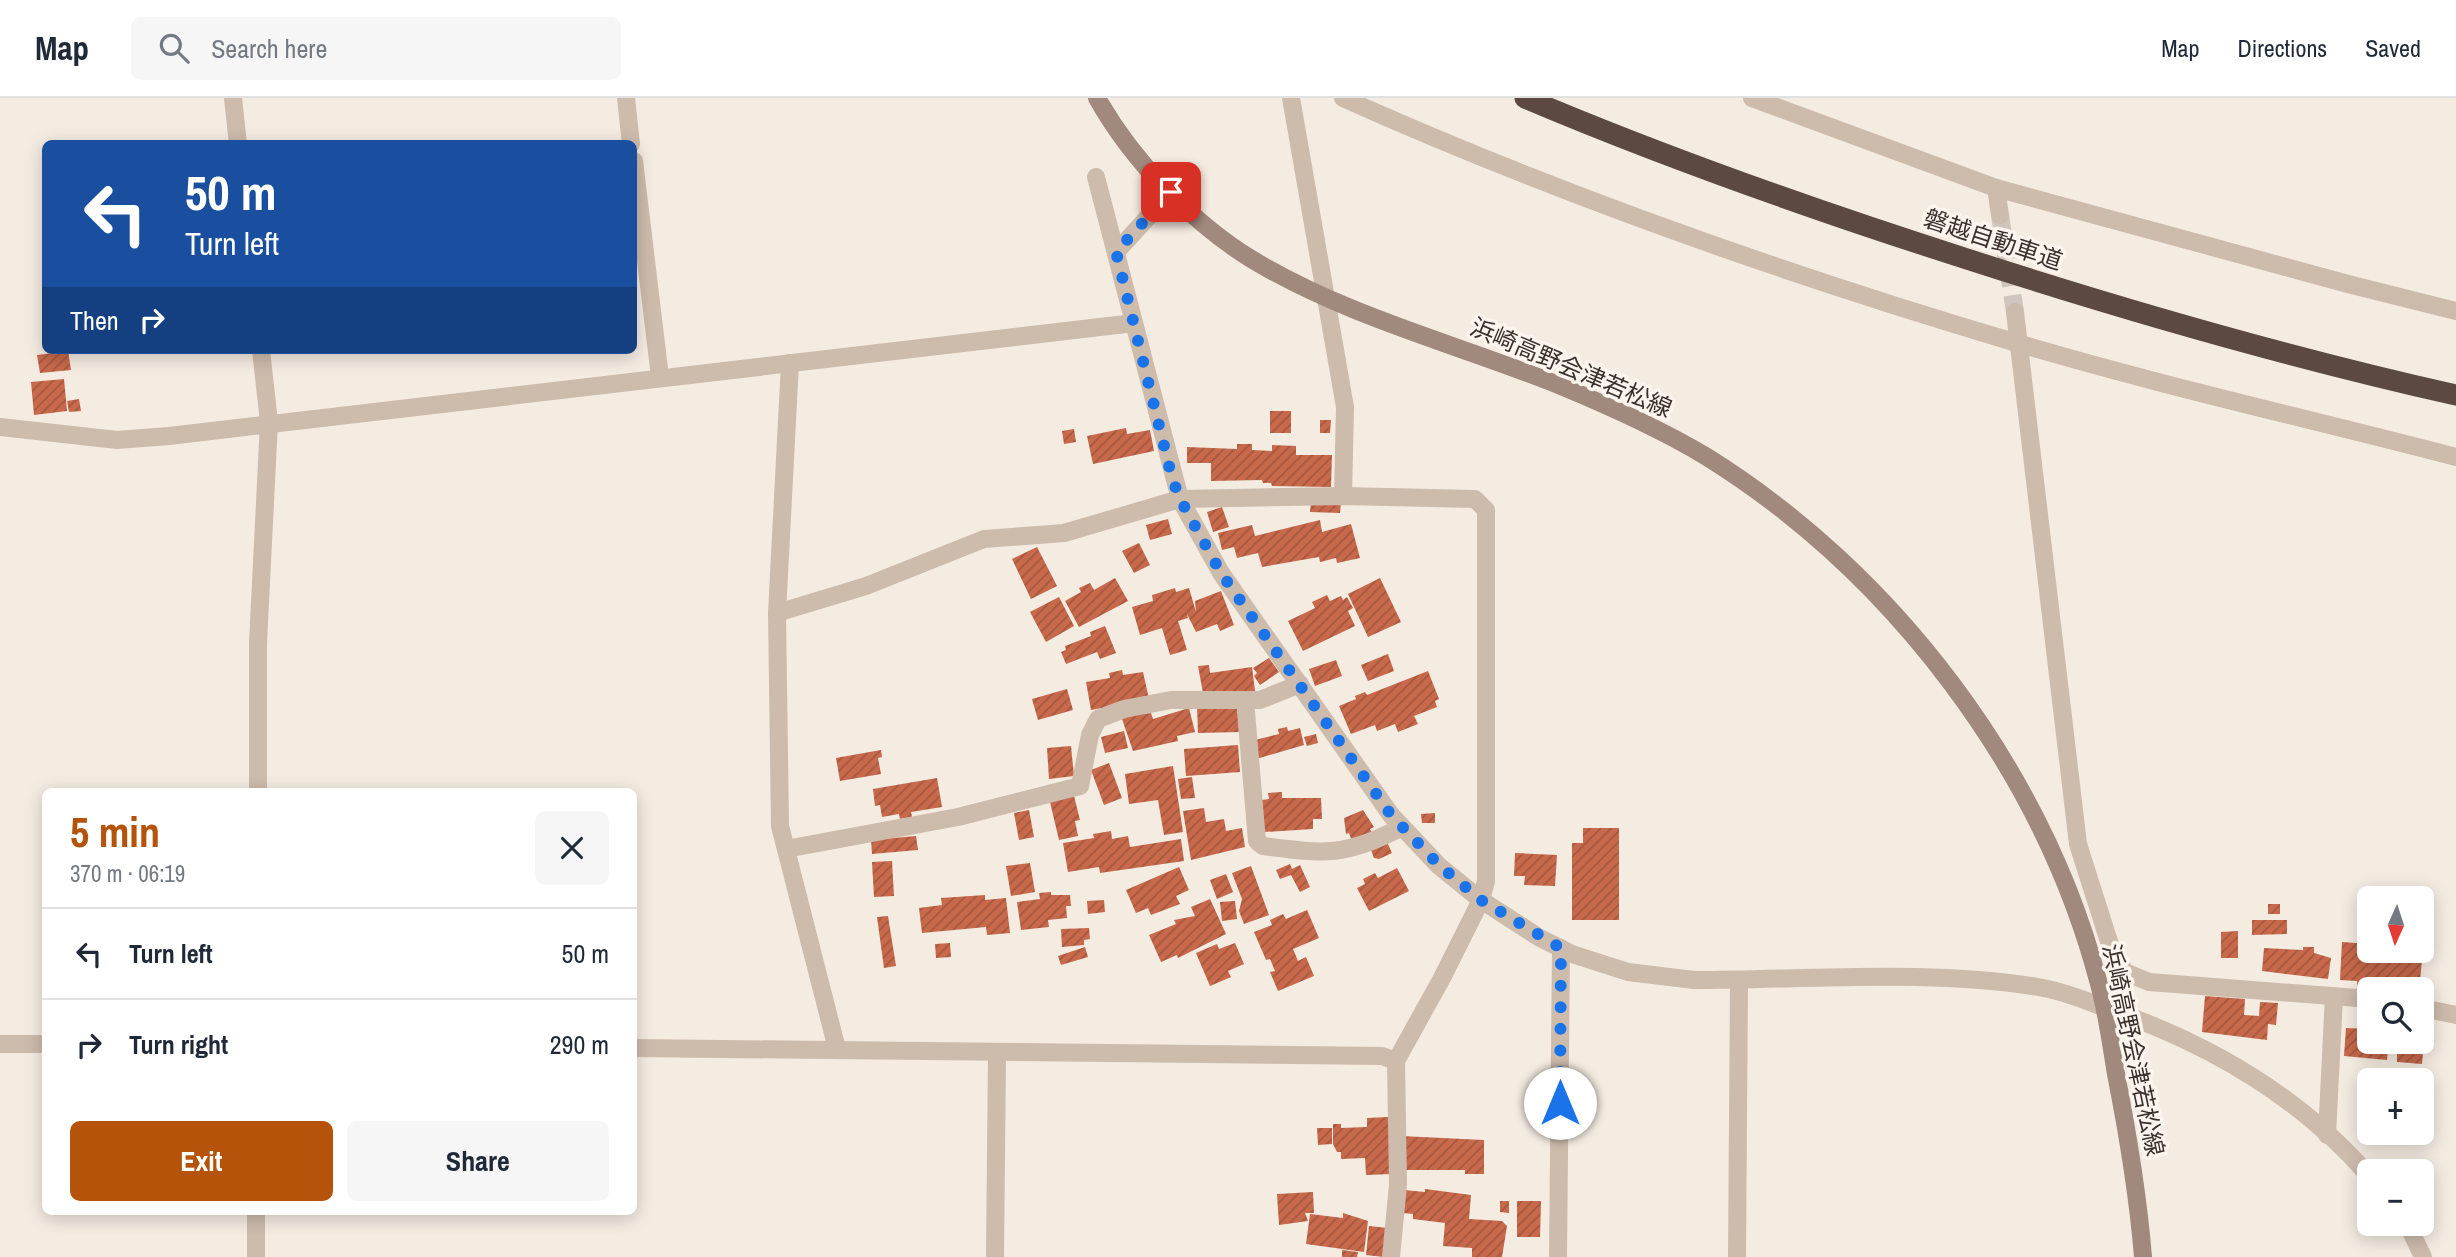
<!DOCTYPE html>
<meta charset="utf-8">
<style>
:root{--surface:#fff;--page:#f6f6f7;--text:#1f2937;--muted:#747a83;--line:#e0e1e3;--accent:#b45309}
body{margin:0;font-family:"Archivo Narrow","Noto Sans JP",sans-serif;background:var(--page);color:var(--text);height:100vh;display:flex;flex-direction:column;font-size:26px;white-space:nowrap}
*{box-sizing:border-box;margin:0}
p{font-size:23px;color:var(--muted)}
.icon{flex:none;width:38px;height:38px;fill:none;stroke:currentColor;stroke-width:2;stroke-linecap:round;stroke-linejoin:round}
.map{position:relative;flex:1;overflow:hidden}
.side{position:absolute;left:42px;top:690px;width:595px;height:427px;display:flex;flex-direction:column;background:var(--surface);border-radius:10px;box-shadow:0 4px 18px #0003}
.side>*{flex:none}
.hud{position:absolute;left:42px;top:42px;width:595px;height:214px;border-radius:10px;box-shadow:0 4px 18px #0003;background:#1a4fa0;color:#fff;overflow:hidden}
.needle{width:46px;rotate:183deg}
.controls{position:absolute;left:2357px;top:788px;display:grid;gap:14px}
.controls a{display:grid;place-items:center;width:77px;height:77px;border-radius:10px;background:var(--surface);box-shadow:0 4px 18px #0003;font-size:35px}
.pin{position:absolute;display:grid;place-items:center;width:60px;height:60px;color:#fff;margin:-30px;border-radius:14px;box-shadow:0 4px 10px #0006}
.me{position:absolute;width:77px;margin:-38px;rotate:0deg;stroke-linejoin:round;filter:drop-shadow(0 0 5px #0008)}
.turn{display:flex;align-items:center;gap:24px;height:147px;padding:0 28px;font-size:32px}
.turn .icon{width:91px;height:91px;stroke-width:2.5}
.turn b{display:block;font-size:49px;line-height:60px}
.then{display:flex;align-items:center;height:66px;padding:0 28px;background:#0003;gap:14px;font-size:26px}
.round{display:grid;place-items:center;flex:none;width:74px;height:74px;border-radius:10px;background:var(--page)}
.overview{display:flex;align-items:center;justify-content:space-between;height:119px;padding:0 28px}
h1{font-size:42px;font-weight:800;line-height:52px;color:var(--accent)}
.primary-button{display:flex;gap:14px;margin-top:auto;padding:14px 28px}
.primary-button a{flex:1;height:80px;border-radius:10px;background:var(--accent);color:#fff;font-size:28px;font-weight:800;line-height:80px;text-align:center}
.primary-button a+a{background:var(--page);color:var(--text)}
ul{padding:0;list-style:none}
li{display:flex;align-items:center;gap:21px;height:91px;padding:0 28px;border-top:2px solid var(--line)}
li div{flex:1}
li b{display:block;font-size:26px}
li em{font-style:normal}
header{display:flex;align-items:center;gap:42px;box-sizing:border-box;height:98px;padding:0 35px;background:var(--surface);border-bottom:2px solid var(--line)}
header strong{font-size:33px}
nav{display:flex;gap:38px;margin-inline-start:auto;font-size:24px}
.search{width:490px;height:63px;background:var(--page);display:flex;align-items:center;gap:18px;box-sizing:border-box;padding:0 24px;border-radius:10px;color:var(--muted);font-size:26px}
.map>svg:first-child{display:block}
.building{fill:url(#building-hatch)}
.lines{fill:none;stroke-linecap:round;stroke-linejoin:round}
.minor-tunnel{stroke:#cfc6bd;stroke-width:18;stroke-dasharray:18 9;stroke-linecap:butt}
.minor{stroke:#cdbbac;stroke-width:18}
.secondary{stroke:#a18a7d;stroke-width:18}
.motorway{stroke:#5c4a42;stroke-width:21}
.route{stroke:#1a73e8;stroke-width:12;stroke-dasharray:0 21.6}
.labels{text-anchor:middle;stroke-width:7;stroke-linejoin:round;paint-order:stroke}
.street-label{font-size:24px;fill:#3b302b;stroke:#fbf5ee}
</style>
<header>
<strong>Map</strong>
<div class="search"><svg class="icon" aria-label="search" viewBox="0 0 24 24"><circle cx="10" cy="10" r="6"/><path d="M15 15l6 6"/></svg>Search here</div>
<nav><a>Map</a><a>Directions</a><a>Saved</a></nav>
</header>
<div class="map">
<svg width="2456" height="1159" viewBox="0 0 2456 1159">
<defs>
<pattern id="building-hatch" width="6" height="6" patternUnits="userSpaceOnUse" patternTransform="scale(1.75)"><rect width="6" height="6" fill="#c8694b"/><path d="M-1 1l2-2M0 6l6-6M5 7l2-2" fill="none" stroke="#a4573f"/></pattern>
</defs>
<rect width="100%" height="100%" fill="#f4ebe1"/>
<g class="building">
<polygon points="68,253 71,272 40,275 37,257"/>
<polygon points="64,281 67,313 34,317 31,284"/>
<polygon points="79,301 81,313 69,314 67,303"/>
<rect x="1270" y="313" width="21" height="22"/>
<polygon points="1320,322 1331,322 1330,335 1320,335"/>
<polygon points="1126,330 1127,336 1150,332 1154,353 1093,366 1087,338"/>
<polygon points="1074,331 1076,344 1064,346 1062,333"/>
<polygon points="1237,346 1252,346 1252,352 1272,353 1272,347 1296,348 1296,357 1332,357 1331,389 1272,388 1271,385 1263,385 1262,382 1211,383 1211,365 1187,365 1187,349 1237,351"/>
<polygon points="1311,405 1341,405 1340,415 1310,414"/>
<polygon points="1222,409 1229,429 1213,434 1207,414"/>
<polygon points="1168,421 1172,436 1150,442 1146,427"/>
<polygon points="1320,422 1322,434 1351,426 1360,460 1337,465 1336,460 1320,464 1319,459 1262,469 1258,455 1237,460 1234,449 1222,452 1218,435 1252,427 1255,438"/>
<polygon points="1139,445 1150,467 1134,475 1122,453"/>
<polygon points="1037,449 1057,488 1031,501 1012,461"/>
<polygon points="1115,480 1128,503 1079,529 1065,503 1081,494 1079,490 1090,485 1094,492"/>
<polygon points="1380,480 1401,524 1368,539 1348,496"/>
<polygon points="1175,490 1176,494 1189,490 1196,514 1195,503 1221,493 1234,527 1220,533 1217,526 1196,534 1187,516 1188,520 1178,523 1187,552 1170,557 1162,530 1140,537 1132,509 1153,503 1152,497"/>
<polygon points="1327,497 1330,503 1341,498 1343,502 1347,499 1353,510 1348,513 1355,528 1303,553 1288,523 1315,510 1312,504"/>
<polygon points="1059,499 1074,528 1046,544 1030,514"/>
<polygon points="1105,528 1116,555 1100,561 1097,554 1066,566 1061,554 1066,552 1065,548 1091,538 1090,534"/>
<polygon points="1388,556 1394,573 1368,583 1361,567"/>
<polygon points="1269,560 1279,574 1260,587 1254,578 1257,575 1253,570"/>
<polygon points="1336,562 1342,578 1315,588 1309,571"/>
<polygon points="1209,567 1210,575 1252,569 1255,593 1217,599 1216,593 1203,595 1198,568"/>
<polygon points="1122,572 1123,577 1143,574 1149,601 1091,612 1086,584 1110,580 1109,575"/>
<polygon points="1428,573 1439,601 1435,603 1437,609 1414,618 1418,626 1398,634 1395,626 1377,633 1375,627 1351,636 1339,608 1356,601 1355,598 1365,594 1367,597"/>
<polygon points="1067,591 1073,612 1038,622 1032,601"/>
<polygon points="1238,607 1239,634 1198,635 1197,608"/>
<polygon points="1189,610 1195,634 1177,638 1178,643 1133,653 1121,618 1151,615 1153,621"/>
<polygon points="1287,629 1288,633 1300,630 1304,647 1256,661 1255,642 1279,636 1278,631"/>
<polygon points="1124,633 1128,650 1105,655 1101,639"/>
<polygon points="1316,636 1318,645 1307,648 1304,639"/>
<polygon points="1238,647 1240,674 1186,678 1184,651"/>
<polygon points="1071,648 1074,678 1049,681 1047,650"/>
<polygon points="881,652 882,659 878,660 881,676 840,683 836,660"/>
<polygon points="1109,665 1122,700 1104,707 1091,672"/>
<polygon points="1173,668 1183,734 1164,737 1158,702 1129,706 1125,676"/>
<polygon points="1192,679 1195,700 1181,701 1178,681"/>
<polygon points="937,680 942,709 911,714 912,719 900,721 899,716 882,719 880,707 875,708 873,691"/>
<polygon points="1282,694 1282,700 1321,700 1322,721 1313,721 1313,731 1264,734 1262,702 1269,701 1268,695"/>
<polygon points="1074,698 1080,722 1075,723 1078,738 1059,742 1050,704"/>
<polygon points="1204,710 1206,724 1224,721 1226,733 1242,730 1245,749 1191,762 1183,713"/>
<polygon points="1029,712 1034,739 1019,742 1014,715"/>
<polygon points="1363,712 1374,729 1370,731 1372,735 1352,743 1349,735 1346,736 1344,720"/>
<polygon points="1435,715 1435,725 1422,725 1421,716"/>
<polygon points="1583,730 1619,730 1619,822 1572,822 1572,745 1583,745"/>
<polygon points="1111,733 1112,741 1128,738 1130,749 1181,741 1184,763 1100,775 1099,769 1068,774 1063,745 1094,740 1093,736"/>
<polygon points="916,738 918,752 872,756 871,742"/>
<polygon points="1387,744 1392,755 1379,761 1374,760 1371,752"/>
<polygon points="1515,755 1557,757 1555,788 1524,787 1525,778 1514,778"/>
<polygon points="892,763 894,798 874,799 872,764"/>
<polygon points="1030,765 1035,794 1011,798 1006,768"/>
<polygon points="1290,766 1292,771 1300,767 1310,789 1300,794 1291,777 1280,781 1276,772"/>
<polygon points="1251,768 1269,817 1244,826 1239,813 1242,801 1232,775"/>
<polygon points="1179,769 1189,792 1176,798 1180,806 1151,817 1148,810 1136,815 1126,792"/>
<polygon points="1397,770 1409,793 1369,813 1357,790 1365,786 1363,781 1375,775 1378,780"/>
<polygon points="1226,776 1233,794 1217,801 1210,782"/>
<polygon points="1051,794 1051,797 1070,797 1071,808 1066,808 1067,820 1048,822 1049,829 1021,832 1017,804 1040,801 1039,795"/>
<polygon points="985,797 985,802 1006,800 1010,835 987,837 986,829 922,835 919,810 942,807 941,800"/>
<polygon points="1210,801 1226,836 1178,860 1177,857 1161,864 1149,837 1176,826 1174,822 1195,818 1191,809"/>
<polygon points="1104,802 1105,814 1088,816 1087,803"/>
<polygon points="1235,803 1237,821 1222,823 1220,804"/>
<rect x="2268" y="806" width="12" height="10"/>
<polygon points="1307,812 1319,840 1293,851 1298,863 1306,859 1314,878 1278,893 1270,874 1275,873 1270,861 1266,862 1254,834 1272,827 1270,822 1283,816 1286,821"/>
<polygon points="888,818 896,868 884,870 877,819"/>
<polygon points="2252,822 2287,822 2287,836 2252,837"/>
<polygon points="1089,830 1090,841 1084,842 1084,847 1062,849 1061,831"/>
<polygon points="2238,833 2238,860 2221,860 2221,834"/>
<polygon points="2342,844 2370,846 2370,852 2423,852 2420,883 2400,881 2399,888 2387,891 2357,889 2357,883 2340,882"/>
<polygon points="950,845 951,859 936,860 935,846"/>
<polygon points="1235,845 1244,866 1228,873 1231,879 1210,888 1196,855 1217,846 1219,851"/>
<polygon points="1085,849 1088,859 1061,867 1058,858"/>
<polygon points="2303,849 2314,849 2314,855 2331,860 2328,881 2262,873 2264,850 2303,852"/>
<polygon points="2205,898 2245,901 2244,917 2259,918 2260,904 2278,905 2276,927 2268,926 2267,942 2202,934"/>
<polygon points="2346,930 2370,931 2370,943 2389,943 2387,962 2344,958"/>
<polygon points="2398,943 2424,943 2422,966 2397,964 2397,953 2390,952 2390,947 2398,948"/>
<polygon points="1388,1019 1393,1076 1366,1077 1365,1060 1341,1061 1341,1054 1337,1054 1333,1046 1333,1026 1341,1026 1341,1030 1367,1029 1367,1020"/>
<polygon points="1317,1030 1332,1030 1332,1046 1318,1047"/>
<polygon points="1401,1038 1484,1042 1484,1076 1465,1076 1465,1072 1401,1072"/>
<polygon points="1425,1091 1471,1097 1469,1121 1502,1123 1507,1128 1502,1159 1472,1159 1472,1150 1443,1148 1445,1125 1413,1121 1413,1116 1403,1115 1404,1092 1425,1094"/>
<polygon points="1313,1094 1314,1115 1305,1115 1308,1123 1279,1127 1277,1096"/>
<polygon points="1500,1103 1509,1103 1509,1115 1500,1114"/>
<polygon points="1517,1103 1541,1103 1540,1139 1517,1139"/>
<polygon points="1343,1115 1368,1123 1364,1154 1306,1146 1310,1116 1343,1120"/>
<polygon points="1369,1128 1388,1130 1384,1159 1366,1157"/>
<polygon points="1342,1152 1358,1154 1357,1159 1342,1159"/>
</g>
<g class="lines">
<polyline class="minor-tunnel" points="2000,117 2015,214"/>
<g class="minor">
<polyline points="233,0 238,46"/>
<polyline points="626,0 631,46"/>
<polyline points="1291,0 1345,309 1343,398"/>
<path d="M1343,0c219,98 445,177 674,245 145,43 293,76 439,114"/>
<polyline points="1752,0 1996,90 2348,186 2456,213"/>
<polyline points="634,63 660,279"/>
<path d="M1096,79l84,322 41,74 170,242 48,51 42,34 59,38 32,16 56,18 66,8c109,0 238,-11 344,7 26,4 48,14 71,22 98,34 192,88 261,168"/>
<polyline points="1996,90 2000,117"/>
<polyline points="1116,154 1171,94"/>
<polyline points="2015,214 2078,746 2112,853 2125,874 2149,884 2370,901"/>
<polyline points="790,265 777,515 780,728 837,951"/>
<polyline points="0,329 117,342 169,338 1134,225"/>
<polyline points="777,515 866,488 984,441 1064,435 1180,401 1343,398 1475,401 1486,412 1486,783 1481,802 1442,880 1396,963 1398,1087 1391,1159"/>
<path d="M1245,602l12,141 6,5c62,8 82,11 139,-19"/>
<polyline points="258,693 258,545 269,324 261,252"/>
<polyline points="786,751 958,719 1080,688 1090,637 1098,621 1124,611 1171,602 1260,602 1300,586"/>
<polyline points="2422,910 2456,917"/>
<polyline points="0,946 46,946"/>
<polyline points="634,950 1382,958 1396,963"/>
<polyline points="2327,1037 2334,898"/>
<polyline points="2407,1125 2423,1159"/>
<polyline points="256,1159 256,1113"/>
<polyline points="995,1159 997,956"/>
<polyline points="1558,1159 1561,850"/>
<polyline points="1737,1159 1739,882"/>
</g>
<path class="secondary" d="M1097,0c35,62 95,125 156,162 93,56 203,84 303,124 51,21 103,44 151,73 186,116 336,313 392,527 8,29 12,60 17,90 12,61 22,121 27,183"/>
<path class="motorway" d="M1525,0c144,61 292,113 442,161 161,52 324,99 489,136"/>
</g>
<g class="lines">
<polyline class="route" points="1171,94 1116,154 1172,380 1180,401 1221,475 1391,717 1440,768 1481,802 1561,850 1560,1005"/>
</g>
<g class="labels">
<g class="street-label">
<text transform="translate(1993 142) rotate(18)" y="8">磐越自動車道</text>
<text transform="translate(1571 270) rotate(23)" y="8">浜崎高野会津若松線</text>
<text transform="translate(2133 952) rotate(78)" y="8">浜崎高野会津若松線</text>
</g>
</g>
</svg>
<div class="controls">
<a><svg class="needle" viewBox="-14 -14 28 28"><path d="M0-13l5 13h-10z" fill="#e53935"/><path d="M0 13l5-13h-10z" fill="#747a83"/></svg></a>
<a><svg class="icon" aria-label="search" viewBox="0 0 24 24"><circle cx="10" cy="10" r="6"/><path d="M15 15l6 6"/></svg></a>
<a>+</a>
<a>−</a>
</div>
<div class="pin" style="left:1171px;top:94px;background:#d93025"><svg class="icon" aria-label="arrive" viewBox="0 0 24 24"><path d="M6 21V4h12l-3 4 3 4H6"/></svg></div>
<svg class="me" style="left:1560px;top:1005px" viewBox="-20 -20 40 40"><circle r="19" fill="#fff"/><path d="M0-13L10 11 0 6-10 11z" fill="#1a73e8"/></svg>
<div class="hud">
<div class="turn"><svg class="icon" aria-label="left" viewBox="0 0 24 24"><path d="M17 20v-9H6M10 6l-5 5 5 5"/></svg><div><b>50 m</b>Turn left</div></div>
<div class="then">Then<svg class="icon" aria-label="right" viewBox="0 0 24 24"><path d="M7 20v-9h11M14 6l5 5-5 5"/></svg></div>
</div>
<section class="side">
<div class="overview"><div><h1>5 min</h1><p>370 m · 06:19</p></div><a class="round"><svg class="icon" aria-label="close" viewBox="0 0 24 24"><path d="M6 6l12 12M18 6L6 18"/></svg></a></div>
<ul>
<li><svg class="icon" aria-label="left" viewBox="0 0 24 24"><path d="M17 20v-9H6M10 6l-5 5 5 5"/></svg><div><b>Turn left</b></div><em>50 m</em></li>
<li><svg class="icon" aria-label="right" viewBox="0 0 24 24"><path d="M7 20v-9h11M14 6l5 5-5 5"/></svg><div><b>Turn right</b></div><em>290 m</em></li>
</ul>
<div class="primary-button"><a>Exit</a><a>Share</a></div>
</section>
</div>
